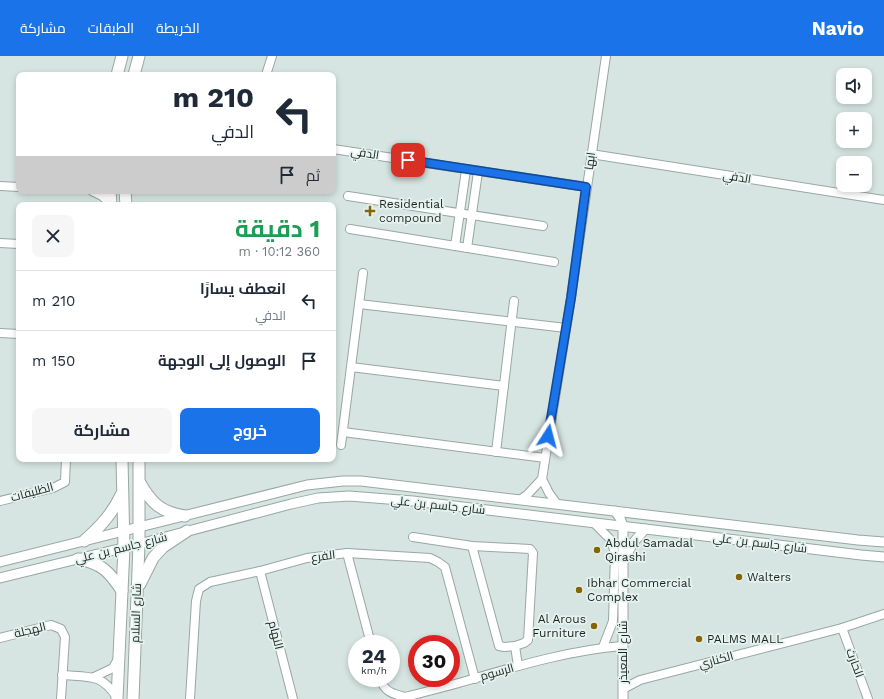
<!DOCTYPE html>
<html lang="ar">
<meta charset="utf-8">
<style>
:root{--surface:#fff;--page:#f6f6f7;--text:#1f2937;--muted:#747a83;--line:#e0e1e3;--accent:#1a73e8}
body{margin:0;font-family:"Work Sans",Cairo,sans-serif;background:var(--page);color:var(--text);direction:rtl;height:100vh;display:flex;flex-direction:column;font-size:15px;white-space:nowrap}
*{box-sizing:border-box;margin:0}
p{font-size:13px;color:var(--muted)}
.icon{flex:none;width:22px;height:22px;fill:none;stroke:currentColor;stroke-width:2;stroke-linecap:round;stroke-linejoin:round}
.map{position:relative;flex:1;overflow:hidden;direction:ltr}
.sheet{position:absolute;left:16px;top:146px;width:320px;height:260px;display:flex;flex-direction:column;background:var(--surface);border-radius:8px;box-shadow:0 2px 6px #0003;direction:rtl}
.sheet>*{flex:none}
.guide{position:absolute;left:16px;top:16px;width:320px;height:122px;border-radius:8px;box-shadow:0 2px 6px #0003;direction:rtl;background:#fff;color:var(--text);overflow:hidden}
.tools{position:absolute;left:836px;top:12px;display:grid;gap:8px}
.tools a{display:grid;place-items:center;width:36px;height:36px;border-radius:8px;background:var(--surface);box-shadow:0 2px 6px #0003;font-size:20px}
.speed{position:absolute;left:348px;top:579px;display:flex;gap:8px;font-size:20px;font-weight:700;text-align:center}
.speed>*{display:grid;place-content:center;width:52px;height:52px;border-radius:50%;background:var(--surface);box-shadow:0 2px 6px #0003;line-height:1}
.speed small{font-size:10px;font-weight:400}
.speed .limit{border:6px solid #d22;background:#fff;color:#111}
.pin{position:absolute;display:grid;place-items:center;width:34px;height:34px;color:#fff;margin:-17px;border-radius:8px;box-shadow:0 2px 6px #0006}
.me{position:absolute;width:44px;margin:-22px;rotate:9deg;stroke-linejoin:round;filter:drop-shadow(0 0 3px #0008)}
.turn{display:flex;align-items:center;gap:14px;height:84px;padding:0 16px;font-size:18px}
.turn .icon{width:52px;height:52px;stroke-width:2.5}
.turn b{display:block;font-size:28px;line-height:34px}
.then{display:flex;align-items:center;height:38px;padding:0 16px;background:#0003;gap:8px;font-size:15px}
.round{display:grid;place-items:center;flex:none;width:42px;height:42px;border-radius:8px;background:var(--page)}
.summary{display:flex;align-items:center;justify-content:space-between;height:68px;padding:0 16px}
h1{font-size:24px;font-weight:700;line-height:30px;color:#1e9e55}
.primary-button{display:flex;gap:8px;margin-top:auto;padding:8px 16px}
.primary-button a{flex:1;height:46px;border-radius:8px;background:var(--accent);color:#fff;font-size:16px;font-weight:700;line-height:46px;text-align:center}
.primary-button a+a{background:var(--page);color:var(--text)}
ul{padding:0;list-style:none}
li{display:flex;align-items:center;gap:12px;height:60px;padding:0 16px;border-top:1px solid var(--line)}
li div{flex:1}
li b{display:block;font-size:15px}
li em{font-style:normal}
header{display:flex;align-items:center;gap:24px;box-sizing:border-box;height:56px;padding:0 20px;background:var(--accent);color:#fff}
header strong{font-size:19px}
nav{display:flex;gap:22px;margin-inline-start:auto;font-size:14px}
.map>svg:first-child{display:block}
.lines{fill:none;stroke-linecap:round;stroke-linejoin:round}
.minor-casing{stroke:#99a7a3;stroke-width:10}
.tertiary-casing{stroke:#99a7a3;stroke-width:11}
.secondary-casing{stroke:#99a7a3;stroke-width:13}
.minor{stroke:#fff;stroke-width:8}
.tertiary{stroke:#fff;stroke-width:9}
.secondary{stroke:#fff;stroke-width:11}
.route-casing{stroke:#114b97;stroke-width:10}
.route{stroke:#1a73e8;stroke-width:7}
.poi-dot{fill:#866600;stroke:#e4f3ee;stroke-width:1.5}
.labels{text-anchor:middle;stroke-width:3.5;stroke-linejoin:round;paint-order:stroke}
.street-label{font-size:12px;fill:#1d2221;stroke:#e4f3ee}
.poi-label{font-size:12px;fill:#1d2221;stroke:#e4f3ee;text-anchor:start}
</style>
<header>
<strong>Navio</strong>
<nav><a>الخريطة</a><a>الطبقات</a><a>مشاركة</a></nav>
</header>
<div class="map">
<svg width="884" height="643" viewBox="0 0 884 643">
<rect width="100%" height="100%" fill="#d6e5e1"/>
<g class="lines">
<g class="minor-casing">
<g id="minor">
<polyline points="266,19 272,0"/>
<polyline points="333,93 586,131"/>
<polyline points="591,98 884,144"/>
<polyline points="0,130 19,131"/>
<polyline points="92,135 102,140 111,148"/>
<polyline points="348,140 543,170"/>
<polyline points="350,173 554,206"/>
<polyline points="0,187 19,188"/>
<polyline points="455,190 466,114"/>
<polyline points="467,192 478,116"/>
<polyline points="359,248 566,272"/>
<polyline points="0,277 19,278"/>
<polyline points="351,311 504,330"/>
<polyline points="343,376 545,402"/>
<polyline points="341,389 363,217"/>
<polyline points="496,396 514,245"/>
<polyline points="542,423 549,437 557,448"/>
<polyline points="521,443 527,439 542,423 571,242 606,0"/>
<polyline points="0,445 53,432 65,426 66,403"/>
<polyline points="595,468 609,482 612,487 615,498 613,565 603,591"/>
<polyline points="413,481 472,490 530,493 533,497 528,584 524,587 515,590 518,610"/>
<polyline points="472,490 499,590 504,591 515,590"/>
<polyline points="347,497 371,588"/>
<polyline points="260,515 293,643"/>
<polyline points="842,572 868,643"/>
<polyline points="0,582 51,569 61,573 65,581 61,643"/>
<path d="M62,619c26,2 40,-2 55,23"/>
<polyline points="94,621 113,612 118,603"/>
<path d="M380,622c4,14 13,16 25,19 24,-6 48,-12 71,-19 48,-14 97,-28 146,-32"/>
<polyline points="623,633 640,624 842,572 884,558"/>
<polyline points="190,643 196,545 199,533 210,526 260,515 307,502 347,497 430,502 438,506 445,511 475,623"/>
</g>
</g>
<g class="tertiary-casing">
<g id="tertiary">
<polyline points="615,455 620,462 623,470 623,643"/>
<polyline points="0,506 307,429 343,425 361,425 858,484 884,486"/>
<polyline points="623,506 633,487 645,473"/>
<polyline points="0,522 139,488 291,448 318,442 349,440 413,445 861,499 884,501"/>
</g>
</g>
<g class="secondary-casing">
<g id="secondary">
<polyline points="117,19 122,0"/>
<polyline points="134,19 139,0"/>
<polyline points="110,135 111,149"/>
<polyline points="125,135 126,149"/>
<path d="M140,427c12,21 21,29 45,33"/>
<path d="M84,485c16,-14 28,-27 37,-46"/>
<path d="M78,503c23,4 31,12 44,32"/>
<polyline points="140,528 153,502 163,491 187,475"/>
<polyline points="117,643 124,492 122,403"/>
<polyline points="133,643 139,488 139,403"/>
</g>
</g>
<use href="#minor" class="minor"/>
<use href="#tertiary" class="tertiary"/>
<use href="#secondary" class="secondary"/>
</g>
<g class="lines">
<g class="route-casing">
<polyline id="route" points="408,104 586,131 571,242 548,380"/>
</g>
<use href="#route" class="route"/>
</g>
<g class="poi-dot">
<path d="M368 149h4v4h4v4h-4v4h-4v-4h-4v-4h4z"/>
<circle cx="597" cy="494" r="4"/>
<circle cx="739" cy="521" r="4"/>
<circle cx="579" cy="534" r="4"/>
<circle cx="594" cy="570" r="4"/>
<circle cx="699" cy="583" r="4"/>
</g>
<g class="labels">
<g class="street-label">
<text transform="translate(365 97) rotate(9)" y="4">الدفي</text>
<text transform="translate(590 105) rotate(-82)" y="4">ابها</text>
<text transform="translate(737 121) rotate(9)" y="4">الدفي</text>
<text transform="translate(32 436) rotate(-15)" y="4">الظليفات</text>
<text transform="translate(438 449) rotate(6)" y="4">شارع جاسم بن علي</text>
<text transform="translate(760 487) rotate(7)" y="4">شارع جاسم بن علي</text>
<text transform="translate(121 492) rotate(-14)" y="4">شارع جاسم بن علي</text>
<text transform="translate(323 500) rotate(-7)" y="4">الفرع</text>
<text transform="translate(136 557) rotate(-88)" y="4">شارع السلام</text>
<text transform="translate(30 574) rotate(-14)" y="4">الهجلة</text>
<text transform="translate(276 579) rotate(76)" y="4">النهام</text>
<text transform="translate(623 596) rotate(-90)" y="4">شارع المعيذر</text>
<text transform="translate(716 604) rotate(-15)" y="4">الكناري</text>
<text transform="translate(855 607) rotate(70)" y="4">الحارث</text>
<text transform="translate(497 616) rotate(-16)" y="4">الرسوم</text>
</g>
<g class="poi-label">
<text x="379" y="152">Residential<tspan x="379" dy="14">compound</tspan></text>
<text x="605" y="491">Abdul Samadal<tspan x="605" dy="14">Qirashi</tspan></text>
<text x="747" y="525">Walters</text>
<text x="587" y="531">Ibhar Commercial<tspan x="587" dy="14">Complex</tspan></text>
<text x="586" y="567" text-anchor="end">Al Arous<tspan x="586" dy="14">Furniture</tspan></text>
<text x="707" y="587">PALMS MALL</text>
</g>
</g>
</svg>
<div class="tools">
<a><svg class="icon" aria-label="sound" viewBox="0 0 24 24"><path d="M4 9h4l5-4v14l-5-4H4zM17 9q2 3 0 6"/></svg></a>
<a>+</a>
<a>−</a>
</div>
<div class="speed"><div>24<small>km/h</small></div><div class="limit">30</div></div>
<div class="pin" style="left:408px;top:104px;background:#d93025"><svg class="icon" aria-label="arrive" viewBox="0 0 24 24"><path d="M6 21V4h12l-3 4 3 4H6"/></svg></div>
<svg class="me" style="left:548px;top:380px" viewBox="-20 -20 40 40"><path d="M0-17L14 15 0 8-14 15z" fill="#1a73e8" stroke="#fff" stroke-width="4"/></svg>
<div class="guide">
<div class="turn"><svg class="icon" aria-label="left" viewBox="0 0 24 24"><path d="M17 20v-9H6M10 6l-5 5 5 5"/></svg><div><b>210 m</b>الدفي</div></div>
<div class="then">ثم<svg class="icon" aria-label="arrive" viewBox="0 0 24 24"><path d="M6 21V4h12l-3 4 3 4H6"/></svg></div>
</div>
<section class="sheet">
<div class="summary"><div><h1>1 دقيقة</h1><p>360 m · 10:12</p></div><a class="round"><svg class="icon" aria-label="close" viewBox="0 0 24 24"><path d="M6 6l12 12M18 6L6 18"/></svg></a></div>
<ul>
<li><svg class="icon" aria-label="left" viewBox="0 0 24 24"><path d="M17 20v-9H6M10 6l-5 5 5 5"/></svg><div><b>انعطف يسارًا</b><p>الدفي</p></div><em>210 m</em></li>
<li><svg class="icon" aria-label="arrive" viewBox="0 0 24 24"><path d="M6 21V4h12l-3 4 3 4H6"/></svg><div><b>الوصول إلى الوجهة</b></div><em>150 m</em></li>
</ul>
<div class="primary-button"><a>خروج</a><a>مشاركة</a></div>
</section>
</div>
